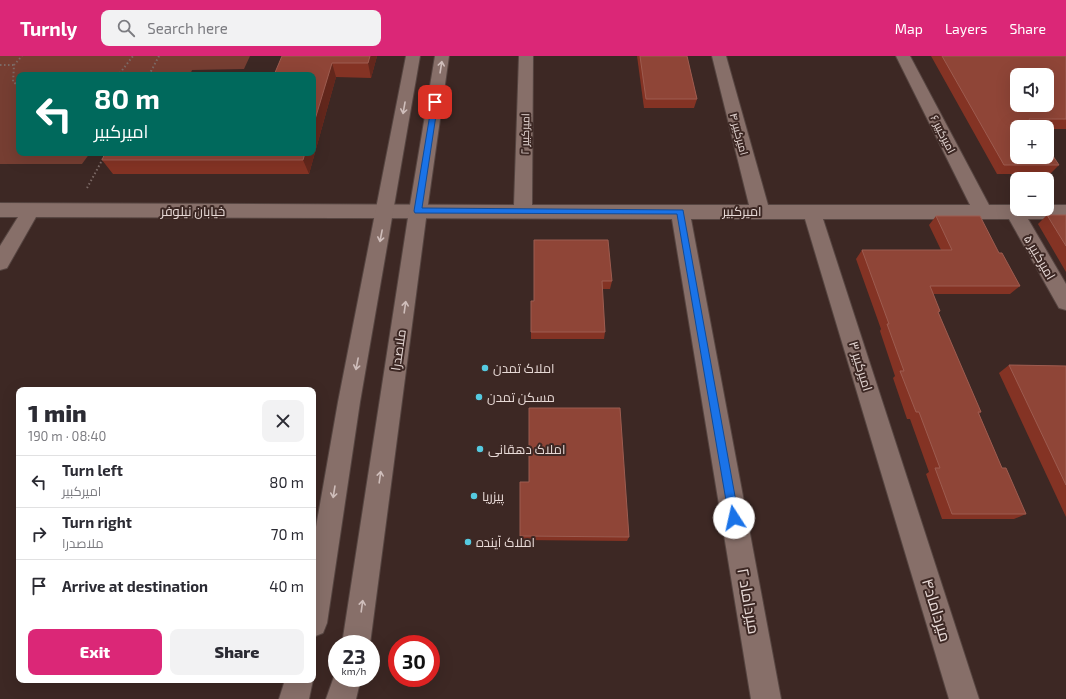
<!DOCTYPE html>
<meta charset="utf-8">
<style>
:root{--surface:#fff;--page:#f2f2f3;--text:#2b2b33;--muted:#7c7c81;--line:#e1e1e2;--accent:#db2777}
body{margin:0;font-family:"Exo 2",Cairo,sans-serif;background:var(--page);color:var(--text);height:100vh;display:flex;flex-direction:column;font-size:15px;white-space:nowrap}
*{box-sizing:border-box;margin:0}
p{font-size:13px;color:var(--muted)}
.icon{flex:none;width:22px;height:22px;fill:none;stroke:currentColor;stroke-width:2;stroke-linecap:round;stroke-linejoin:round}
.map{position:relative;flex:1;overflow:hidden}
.drawer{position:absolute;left:16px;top:331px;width:300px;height:296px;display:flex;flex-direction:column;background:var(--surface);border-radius:8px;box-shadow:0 4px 16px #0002}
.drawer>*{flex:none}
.top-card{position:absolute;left:16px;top:16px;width:300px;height:84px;border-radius:8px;box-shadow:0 4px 16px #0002;background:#00695c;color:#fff;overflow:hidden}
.buttons{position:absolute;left:1010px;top:12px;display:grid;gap:8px}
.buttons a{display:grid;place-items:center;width:44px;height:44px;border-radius:8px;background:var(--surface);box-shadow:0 4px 16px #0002;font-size:20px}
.speed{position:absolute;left:328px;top:579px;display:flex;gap:8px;font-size:20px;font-weight:700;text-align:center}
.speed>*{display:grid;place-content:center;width:52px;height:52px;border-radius:50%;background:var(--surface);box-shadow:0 4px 16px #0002;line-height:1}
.speed small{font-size:10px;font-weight:400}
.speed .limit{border:6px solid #d22;background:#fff;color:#111}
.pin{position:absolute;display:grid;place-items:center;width:34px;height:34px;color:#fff;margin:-17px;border-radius:8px;box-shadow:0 2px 6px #0006}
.me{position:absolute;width:44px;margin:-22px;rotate:350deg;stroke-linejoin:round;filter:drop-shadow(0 0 3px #0008)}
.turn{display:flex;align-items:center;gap:14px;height:84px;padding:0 12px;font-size:18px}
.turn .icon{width:52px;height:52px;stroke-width:2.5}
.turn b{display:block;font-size:28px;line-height:34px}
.round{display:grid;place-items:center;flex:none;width:42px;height:42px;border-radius:8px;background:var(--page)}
.overview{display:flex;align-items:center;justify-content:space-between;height:68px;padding:0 12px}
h1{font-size:24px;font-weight:800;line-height:30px}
.button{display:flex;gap:8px;margin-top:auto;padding:8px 12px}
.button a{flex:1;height:46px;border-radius:8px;background:var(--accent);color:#fff;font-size:16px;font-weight:800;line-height:46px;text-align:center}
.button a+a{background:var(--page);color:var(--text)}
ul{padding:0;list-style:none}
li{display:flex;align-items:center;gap:12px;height:52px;padding:0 12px;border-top:1px solid var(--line)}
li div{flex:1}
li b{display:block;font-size:15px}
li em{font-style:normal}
header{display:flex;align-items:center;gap:24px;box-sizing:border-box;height:56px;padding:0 20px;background:var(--accent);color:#fff}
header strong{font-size:19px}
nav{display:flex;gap:22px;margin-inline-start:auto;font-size:14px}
.search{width:280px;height:36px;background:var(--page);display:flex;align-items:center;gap:10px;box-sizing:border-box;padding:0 14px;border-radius:8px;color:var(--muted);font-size:15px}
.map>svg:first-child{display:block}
.green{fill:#763e32}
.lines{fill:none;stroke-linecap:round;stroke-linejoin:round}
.street-casing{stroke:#564541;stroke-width:2}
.secondary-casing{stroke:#564541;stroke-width:2}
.path{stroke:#7c6a66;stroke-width:2;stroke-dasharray:1.5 2.5;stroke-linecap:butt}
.street{fill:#876f69;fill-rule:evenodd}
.secondary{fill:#876f69;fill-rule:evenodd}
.wall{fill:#843324}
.shaded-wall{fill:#63271c}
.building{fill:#8f4537;stroke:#9d5c50;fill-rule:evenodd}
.oneway{stroke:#cfbebb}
.route{fill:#1a73e8;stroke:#114b97}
.poi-dot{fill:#55cae0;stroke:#3d2824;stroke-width:1.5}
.labels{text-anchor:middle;stroke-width:4;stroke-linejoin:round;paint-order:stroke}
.far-street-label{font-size:11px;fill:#e7d9d6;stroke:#3d2824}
.street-label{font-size:13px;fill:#e7d9d6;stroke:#3d2824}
.poi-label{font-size:13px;fill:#e7d9d6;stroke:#3d2824;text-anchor:start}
.near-street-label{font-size:16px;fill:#e7d9d6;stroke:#3d2824}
</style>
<header>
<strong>Turnly</strong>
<div class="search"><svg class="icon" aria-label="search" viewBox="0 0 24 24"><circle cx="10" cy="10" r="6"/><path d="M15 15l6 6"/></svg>Search here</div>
<nav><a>Map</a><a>Layers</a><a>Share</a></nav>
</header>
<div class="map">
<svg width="1066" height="643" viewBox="0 0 1066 643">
<rect width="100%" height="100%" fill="#3d2824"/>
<polygon class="green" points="0,0 250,0 244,13 192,14 190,19 19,19 19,97 90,97 82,108 0,108"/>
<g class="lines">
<g class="street-casing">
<polygon id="street" points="519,0 533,0 532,149 749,149 712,0 726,0 768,149 970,149 896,0 910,0 989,149 1017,149 1017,153 1047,153 1047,149 1066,149 1066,163 1028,163 1066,228 1066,254 1059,252 1009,163 823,163 979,643 949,643 805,163 691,163 781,643 751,643 672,163 36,161 7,212 0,214 0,190 18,161 0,161 0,147 514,149"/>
</g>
<g class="secondary-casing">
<g id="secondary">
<polygon points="406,0 420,0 360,346 327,567 323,577 313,581 313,488 338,346"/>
<polygon points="435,0 449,0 427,155 370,588 342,588 409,155"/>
<polygon points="337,612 337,622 361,622 356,643 326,643"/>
<polygon points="313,623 313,624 309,643 279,643 285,624"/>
</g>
</g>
<g class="path">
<polyline points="0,9 14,9"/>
<polyline points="116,19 120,17 133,0"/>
<polyline points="149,19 159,0"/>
<polyline points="19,30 13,26 14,9 22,0"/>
<polyline points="87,132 106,97"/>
</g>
<use href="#street" class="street"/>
<use href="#secondary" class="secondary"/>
</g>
<g class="wall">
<polygon points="282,0 377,0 371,22 336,21 309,118 113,118 102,104 313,97"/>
<polygon points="637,0 687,0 697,43 694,52 644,52"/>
<polygon points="931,0 1066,0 1066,73 1047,73 1047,71 1017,71 1059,109 1050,118 997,118"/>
<polygon points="1047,159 1066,159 1066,216 1038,168"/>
<polygon points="936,160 999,197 1020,230 1010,238 933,238 940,255 938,257 981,356 979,358 1002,412 1026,458 1014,463 942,463 926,418 929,416 910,363 907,363 893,322 895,320 880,275 881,273 856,203 862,194 941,194 929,169"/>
<polygon points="534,184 612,225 610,233 602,233 605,276 604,283 531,283 531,245 534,245"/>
<polygon points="1009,309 1066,310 1066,461 999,317"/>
<polygon points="520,480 629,481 627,485 520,484"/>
</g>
<g class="shaded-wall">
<polygon points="370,0 377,0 371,22 368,7"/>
<polygon points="332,7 336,21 309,118 303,104 305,97 313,97 313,70"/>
</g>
<g class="building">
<polygon points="282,0 370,0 368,7 332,7 313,70 313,19 274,19"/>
<polygon points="640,0 687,0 697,43 646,43"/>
<path d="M942,0h124v63h-37l5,8h-17v30h30v-10l12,18h-55zM1017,19h30v30h-30z"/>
<polygon points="105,97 305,97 303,104 102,104"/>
<polygon points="1047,159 1066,159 1066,190"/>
<polygon points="936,160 980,160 999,197 1002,197 1020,230 930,230 940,255 938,256 981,356 978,356 1002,412 1006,412 1026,458 952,458 935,412 940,412 919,356 916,356 900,315 904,315 887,268 889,268 862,194 952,194"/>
<polygon points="534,184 608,184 612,225 602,225 605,276 531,276 531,245 534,245"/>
<polygon points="1009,309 1066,310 1066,429"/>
<polygon points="529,352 620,352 629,481 520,480 520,426 529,426"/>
</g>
<defs><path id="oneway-shaft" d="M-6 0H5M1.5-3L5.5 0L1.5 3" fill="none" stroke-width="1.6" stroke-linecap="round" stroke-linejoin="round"/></defs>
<g class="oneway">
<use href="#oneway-shaft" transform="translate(441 11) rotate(-81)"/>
<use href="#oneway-shaft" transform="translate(404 52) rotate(100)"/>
<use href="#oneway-shaft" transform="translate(381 180) rotate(101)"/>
<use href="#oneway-shaft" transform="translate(405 251) rotate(-82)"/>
<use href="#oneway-shaft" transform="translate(357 308) rotate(101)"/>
<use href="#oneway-shaft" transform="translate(380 421) rotate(-82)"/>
<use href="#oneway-shaft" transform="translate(334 436) rotate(99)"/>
<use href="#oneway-shaft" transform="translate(362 550) rotate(-82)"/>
</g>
<polygon class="route" points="435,44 438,46 422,152 683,154 739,462 738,466 734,468 731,466 729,462 677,158 415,157 414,155 432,46"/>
<g class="poi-dot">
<circle cx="485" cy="312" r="4"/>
<circle cx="479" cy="341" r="4"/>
<circle cx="480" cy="393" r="4"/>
<circle cx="474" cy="440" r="4"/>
<circle cx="468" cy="486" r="4"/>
</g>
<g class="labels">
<g class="far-street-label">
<text transform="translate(525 78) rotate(-89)" y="4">امیرکبیر ۲</text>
<text transform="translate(739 78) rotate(75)" y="4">امیرکبیر ۴</text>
<text transform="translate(943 78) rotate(63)" y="4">امیرکبیر ۶</text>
</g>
<g class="street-label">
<text x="193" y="160">خیابان نیلوفر</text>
<text x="742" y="160">امیرکبیر</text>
<text transform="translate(1040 201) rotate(60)" y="5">امیرکبیر ۵</text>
<text transform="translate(398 294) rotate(-82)" y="5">ملاصدرا</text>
<text transform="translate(861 310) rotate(73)" y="5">امیرکبیر ۳</text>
</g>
<g class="poi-label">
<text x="493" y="317">املاک تمدن</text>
<text x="487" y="346">مسکن تمدن</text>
<text x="488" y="398">املاک دهقانی</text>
<text x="482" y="445">پیزریا</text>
<text x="476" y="491">املاک آینده</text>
</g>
<g class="near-street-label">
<text transform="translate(749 545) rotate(80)" y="6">میرداماد ۲</text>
<text transform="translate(937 554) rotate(73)" y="6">میرداماد۴</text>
</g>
</g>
</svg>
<div class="buttons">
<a><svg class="icon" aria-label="sound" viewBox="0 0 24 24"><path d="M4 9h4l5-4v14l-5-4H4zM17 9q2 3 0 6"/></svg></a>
<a>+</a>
<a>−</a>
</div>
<div class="speed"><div>23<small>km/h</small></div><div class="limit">30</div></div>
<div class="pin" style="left:435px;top:46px;background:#d93025"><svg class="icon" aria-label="arrive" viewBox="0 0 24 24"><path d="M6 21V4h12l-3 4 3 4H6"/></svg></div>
<svg class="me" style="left:734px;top:462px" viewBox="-20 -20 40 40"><circle r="19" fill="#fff"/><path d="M0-13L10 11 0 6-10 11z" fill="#1a73e8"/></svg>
<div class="top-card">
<div class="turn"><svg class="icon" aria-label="left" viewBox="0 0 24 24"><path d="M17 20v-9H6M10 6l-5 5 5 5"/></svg><div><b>80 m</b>امیرکبیر</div></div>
</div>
<section class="drawer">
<div class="overview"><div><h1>1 min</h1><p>190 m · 08:40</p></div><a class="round"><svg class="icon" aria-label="close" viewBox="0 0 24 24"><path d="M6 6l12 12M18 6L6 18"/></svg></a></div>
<ul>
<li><svg class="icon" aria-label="left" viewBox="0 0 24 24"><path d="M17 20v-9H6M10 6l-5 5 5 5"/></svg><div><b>Turn left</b><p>امیرکبیر</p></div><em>80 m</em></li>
<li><svg class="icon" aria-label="right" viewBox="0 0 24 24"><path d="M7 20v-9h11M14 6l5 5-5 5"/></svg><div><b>Turn right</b><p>ملاصدرا</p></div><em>70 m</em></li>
<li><svg class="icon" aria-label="arrive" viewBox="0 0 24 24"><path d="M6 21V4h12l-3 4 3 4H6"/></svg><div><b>Arrive at destination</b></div><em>40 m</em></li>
</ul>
<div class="button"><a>Exit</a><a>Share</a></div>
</section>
</div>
